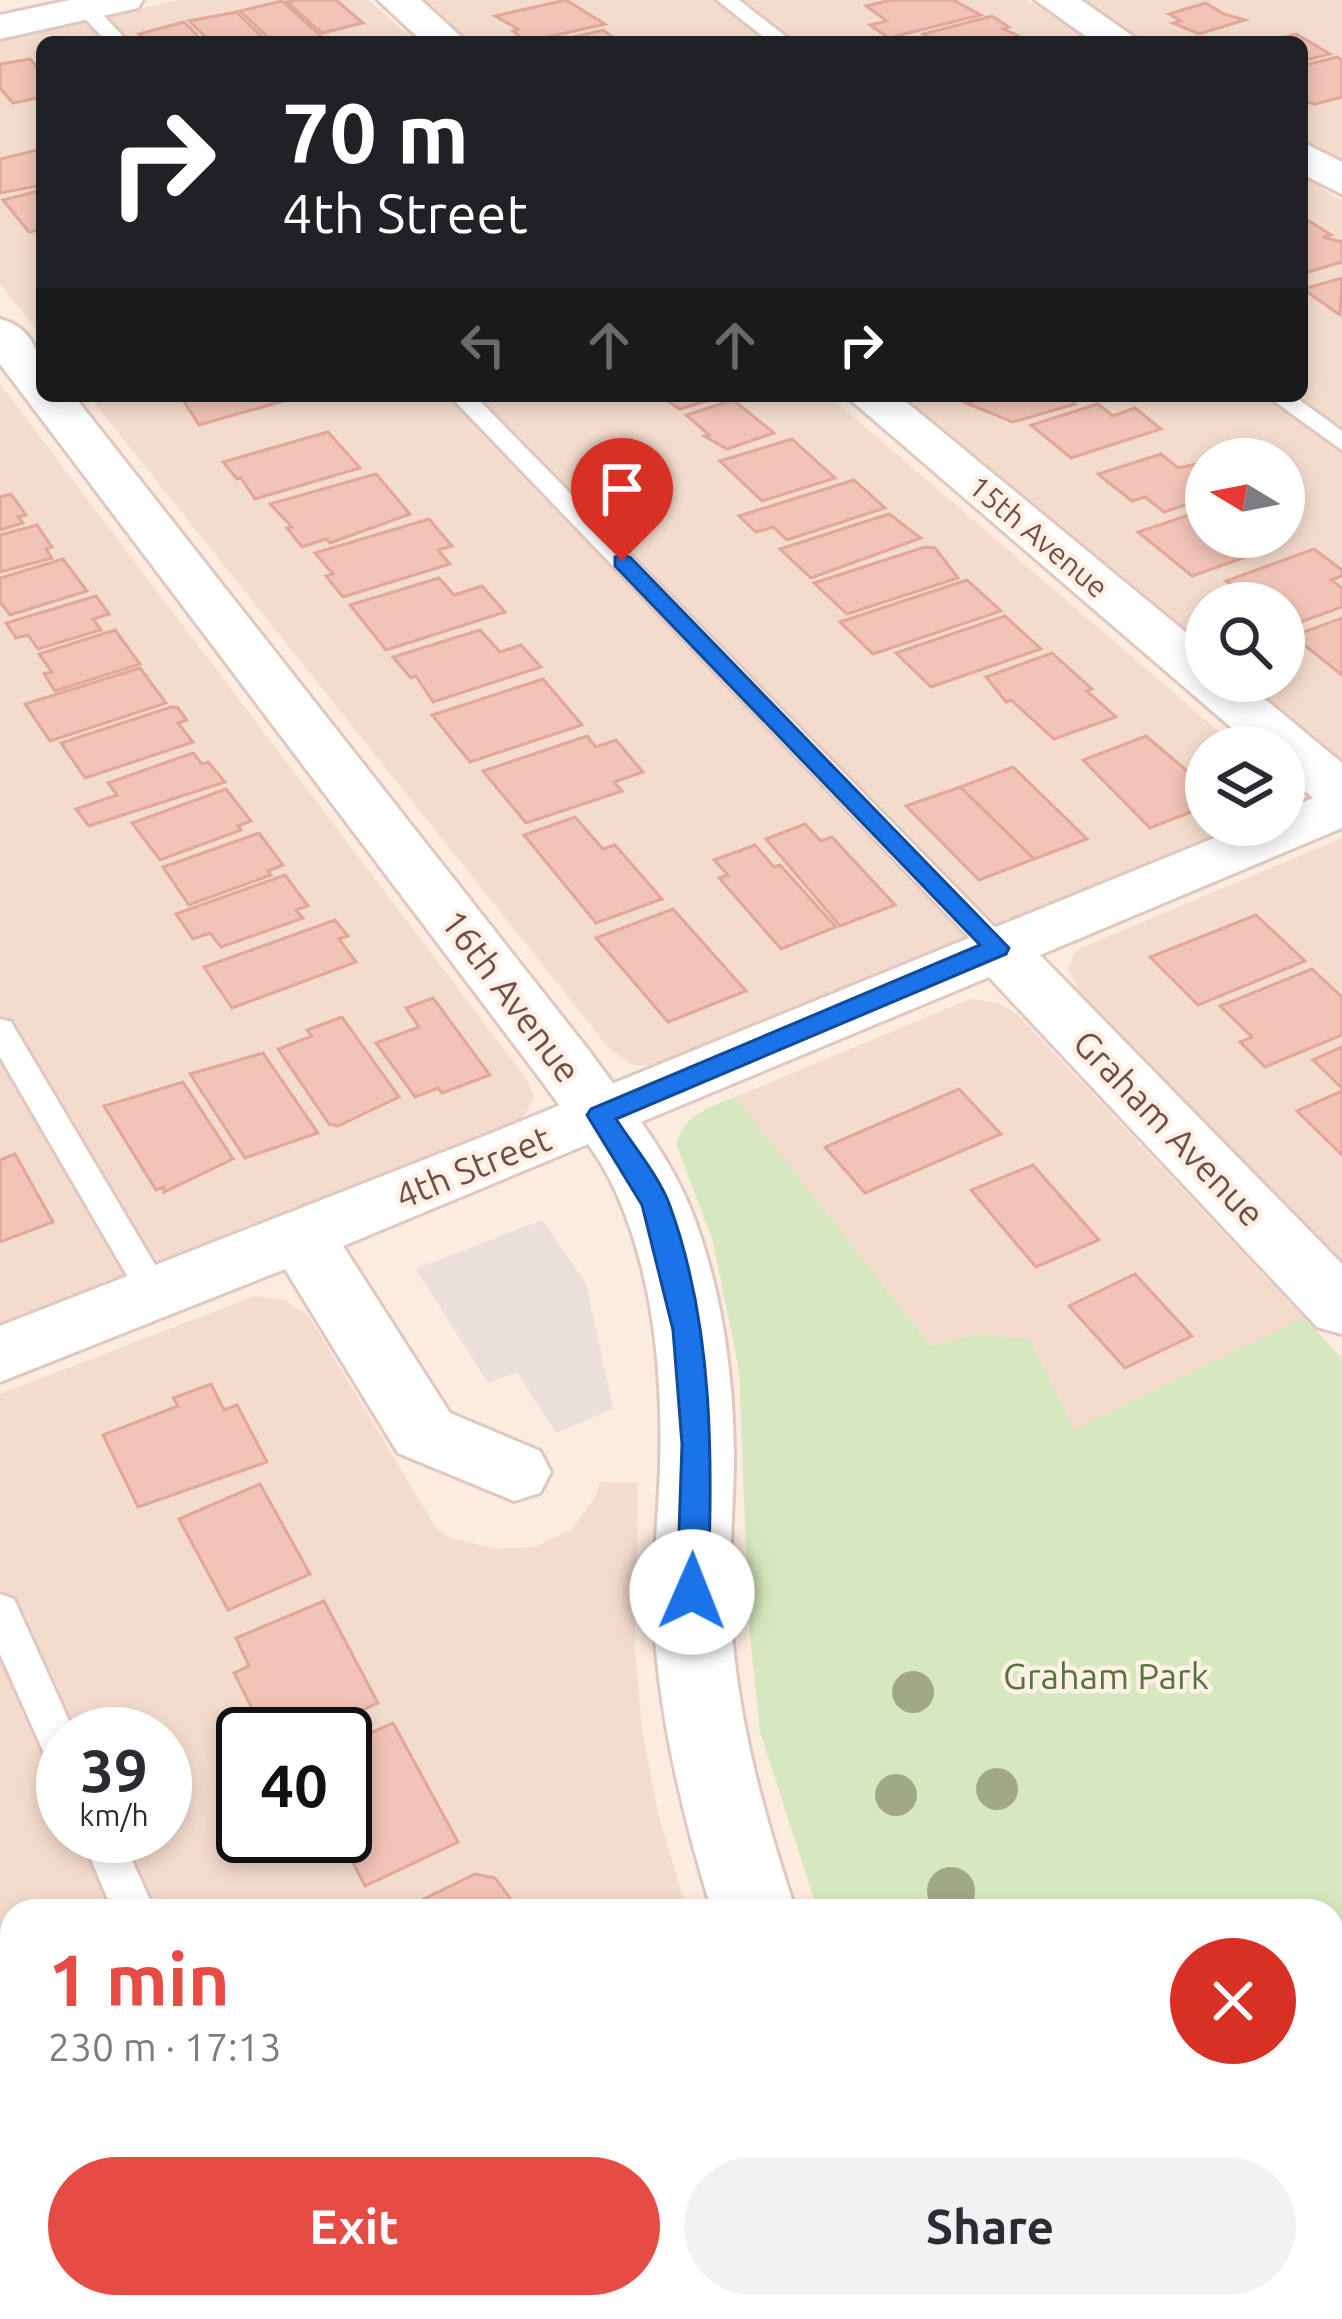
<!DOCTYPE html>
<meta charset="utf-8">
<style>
:root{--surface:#fff;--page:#f2f2f3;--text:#2b2b33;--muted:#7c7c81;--accent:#e64b44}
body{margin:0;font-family:Ubuntu,sans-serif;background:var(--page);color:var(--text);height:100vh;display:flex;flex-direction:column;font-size:45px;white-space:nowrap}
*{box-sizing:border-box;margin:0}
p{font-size:39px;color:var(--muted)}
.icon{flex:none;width:66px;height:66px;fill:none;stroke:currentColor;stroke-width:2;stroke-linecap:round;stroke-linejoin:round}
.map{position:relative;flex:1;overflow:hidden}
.panel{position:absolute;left:0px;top:1899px;width:1344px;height:420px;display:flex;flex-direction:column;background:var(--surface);border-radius:36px 36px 0 0;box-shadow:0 6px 18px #0003}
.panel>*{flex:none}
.top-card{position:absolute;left:36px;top:36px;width:1272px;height:366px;border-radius:18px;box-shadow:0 6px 18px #0003;background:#202124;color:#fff;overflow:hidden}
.needle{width:78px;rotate:280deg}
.tools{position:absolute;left:1185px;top:438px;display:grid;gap:24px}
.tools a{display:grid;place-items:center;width:120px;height:120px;border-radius:50%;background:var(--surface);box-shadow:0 6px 18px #0003;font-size:60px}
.speed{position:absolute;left:36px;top:1707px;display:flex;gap:24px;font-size:60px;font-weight:700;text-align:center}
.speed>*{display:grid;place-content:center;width:156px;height:156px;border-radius:50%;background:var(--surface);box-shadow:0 6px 18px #0003;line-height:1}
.speed small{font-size:30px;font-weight:400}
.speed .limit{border:6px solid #111;border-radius:18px;background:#fff;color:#111}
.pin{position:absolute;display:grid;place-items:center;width:102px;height:102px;color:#fff;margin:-123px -51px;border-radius:50% 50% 50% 0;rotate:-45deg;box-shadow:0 0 12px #0007}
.pin .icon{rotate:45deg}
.me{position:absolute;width:132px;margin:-66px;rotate:1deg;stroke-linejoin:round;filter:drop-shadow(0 0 9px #0008)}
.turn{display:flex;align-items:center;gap:42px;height:252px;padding:0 48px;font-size:54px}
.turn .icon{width:156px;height:156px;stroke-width:2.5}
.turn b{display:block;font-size:84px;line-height:102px}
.lanes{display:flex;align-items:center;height:114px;padding:0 48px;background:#0003;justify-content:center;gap:60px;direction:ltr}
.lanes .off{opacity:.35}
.round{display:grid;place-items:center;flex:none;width:126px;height:126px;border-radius:63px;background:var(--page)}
.head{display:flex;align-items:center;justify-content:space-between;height:204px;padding:0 48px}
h1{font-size:72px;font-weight:600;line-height:90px;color:var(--accent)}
.action{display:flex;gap:24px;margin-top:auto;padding:24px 48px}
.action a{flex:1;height:138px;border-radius:72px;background:var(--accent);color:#fff;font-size:48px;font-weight:600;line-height:138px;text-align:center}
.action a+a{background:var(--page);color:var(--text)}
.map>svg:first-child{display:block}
.residential{fill:#f3dccd;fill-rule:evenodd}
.industrial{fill:#eadfdb}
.green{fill:#d7e8be}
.building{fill:#f1c4b7;stroke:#e3a797;stroke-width:3}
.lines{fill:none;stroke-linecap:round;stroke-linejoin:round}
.service-casing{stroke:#e1c8be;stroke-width:6}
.minor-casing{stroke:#e1c8be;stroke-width:6}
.tertiary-casing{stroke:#e1c8be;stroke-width:6}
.service{fill:#fff;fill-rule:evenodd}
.minor{fill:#fff;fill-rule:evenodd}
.tertiary{fill:#fff;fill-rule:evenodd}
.tree{fill:#a1a886}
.route{fill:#1a73e8;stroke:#114b97;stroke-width:3}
.labels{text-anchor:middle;stroke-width:9;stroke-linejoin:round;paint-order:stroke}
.far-street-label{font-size:30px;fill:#714f47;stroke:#fff0e5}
.street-label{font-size:36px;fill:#714f47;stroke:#fff0e5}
.park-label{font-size:36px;fill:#56723d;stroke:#fff0e5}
</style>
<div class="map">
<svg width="1342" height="2319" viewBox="0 0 1342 2319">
<rect width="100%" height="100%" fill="#fcebdf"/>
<g class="residential">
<polygon points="178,0 368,0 417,42 42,42 42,337 0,284 0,40"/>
<polygon points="420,0 1027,0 1093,42 470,42"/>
<polygon points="1077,0 1342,0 1342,166 1302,141 1302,42 1144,42"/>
<path d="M1302,176l40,25v567l-109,-87h51v-78h-78v56l-313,-263h409zM1206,459h78v78h-78z"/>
<polygon points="0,384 528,1081 534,1097 522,1120 510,1128 0,1328"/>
<polygon points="89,396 829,396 1237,747 1206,747 1206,825 1243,825 677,1062 656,1067 630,1064 608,1047"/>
<polygon points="1342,838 1342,1263 1080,993 1068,970 1074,953 1083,947"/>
<polygon points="970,999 998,1003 1018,1015 1304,1318 1019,1457 735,1097"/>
<path d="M255,1296l32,5 22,15 127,212 14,10 48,11 37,-2 37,-18 23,-32 5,-15 38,1 -3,167 7,80 16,83 29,98h-675v396h880l7,12h-899v-925zM63,1734h102v102h-102zM243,1734h102v102h-102z"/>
</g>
<polygon class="industrial" points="542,1220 586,1283 613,1409 556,1433 517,1372 488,1383 416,1269"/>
<path class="green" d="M735,1097l196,249 48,-12 51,6 44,90 230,-112 38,40v961h-285l-8,-12h283v-396h-514l-58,-179 -11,-107 -10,-255 -26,-128 -37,-98c8,-29 33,-37 59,-47z"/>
<g class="building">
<polygon points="297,0 336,0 363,23 322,33 287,2"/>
<polygon points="566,0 605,24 526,42 513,31 518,29 495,16"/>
<polygon points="891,0 953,0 981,15 889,38 870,25 887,21 866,6"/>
<polygon points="282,1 323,38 273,42 240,11"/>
<polygon points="1206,3 1224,14 1245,20 1199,34 1173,23 1181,21 1169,14"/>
<polygon points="236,12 268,42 211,42 189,21"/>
<polygon points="992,16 1009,27 1003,29 1032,42 936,42 923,34"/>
<polygon points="184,22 204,42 146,42 139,34"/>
<polygon points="603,30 619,42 552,42"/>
<polygon points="1296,34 1330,54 1302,61 1302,42 1265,42"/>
<polygon points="1337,57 1342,60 1342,97 1315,104 1302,101 1302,66"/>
<polygon points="30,59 42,72 42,97 13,103 0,88 0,64"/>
<polygon points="42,149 42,185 0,193 0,159"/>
<polygon points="42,190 42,229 29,232 3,200"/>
<polygon points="1309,221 1331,235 1323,237 1342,242 1342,262 1302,274 1302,223"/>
<polygon points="1342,278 1340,315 1303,289"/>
<polygon points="660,396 723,396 680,409"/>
<polygon points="979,396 1066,396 1075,404 1013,422 966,403 981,399"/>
<polygon points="181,397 292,396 294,398 199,425"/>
<polygon points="733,400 774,433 727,449 704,436 709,435 686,415"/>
<polygon points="1098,404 1113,416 1135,408 1161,429 1071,458 1031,425"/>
<polygon points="328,432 360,468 255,499 241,478 237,479 223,462"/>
<polygon points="792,439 835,478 762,501 720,461"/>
<polygon points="1161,454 1178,468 1206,462 1206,498 1164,512 1145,497 1132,501 1098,474"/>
<polygon points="376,474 410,514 330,543 326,539 302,547 287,528 292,527 270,504"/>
<polygon points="854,480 885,508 787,540 773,527 756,532 739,516"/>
<polygon points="11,494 26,515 18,517 23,523 0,530 0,497"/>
<polygon points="1204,510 1206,537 1217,537 1243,558 1192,576 1138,532"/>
<polygon points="889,514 921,538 811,578 780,549"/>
<polygon points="429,519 452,546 438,550 450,564 343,597 326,576 333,574 315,553"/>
<polygon points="37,525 52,547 46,549 52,558 0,572 0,535"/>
<polygon points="925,547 935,548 958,578 847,614 814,583"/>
<polygon points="1314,549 1342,570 1342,576 1331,580 1342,588 1342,607 1287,627 1284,603 1267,603 1258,596 1250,599 1226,581"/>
<polygon points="63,559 87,591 10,615 0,602 0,578"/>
<polygon points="439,578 454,595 482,586 505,612 386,650 350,605"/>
<polygon points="967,580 1001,611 873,654 840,622"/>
<polygon points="96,596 109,614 93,619 101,630 38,649 28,635 16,638 6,623"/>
<polygon points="1005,616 1041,649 931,687 896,653"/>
<polygon points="1342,618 1342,675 1293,636"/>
<polygon points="115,630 140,664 55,691 44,674 52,672 39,654"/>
<polygon points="480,630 500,652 521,645 541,667 433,702 416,676 411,678 393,657"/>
<polygon points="1052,653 1092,689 1087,691 1116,717 1054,739 1011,700 1006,702 986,677"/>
<polygon points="140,668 166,703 50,741 25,704"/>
<polygon points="543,679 582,725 470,762 432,715"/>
<polygon points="171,707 178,708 187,720 178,723 193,742 85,778 61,743"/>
<polygon points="587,736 596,747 616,740 643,772 614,782 622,791 526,823 483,771"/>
<polygon points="1146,736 1206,787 1206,806 1150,828 1083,760"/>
<polygon points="193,753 202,764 208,762 225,782 89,826 76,809 117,795 108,783"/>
<polygon points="1013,767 1087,839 1034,859 960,787"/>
<polygon points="960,787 1034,859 979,880 906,806"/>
<polygon points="226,789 251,821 238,826 241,830 160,860 132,823"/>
<polygon points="575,817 603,849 615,845 662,899 596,923 524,835"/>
<polygon points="805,824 821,841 832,837 895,905 840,926 766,839"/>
<polygon points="259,833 283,865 268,871 271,875 189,905 163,867"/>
<polygon points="755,845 774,867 780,865 836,927 781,949 719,878 728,875 714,860"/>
<polygon points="285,875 308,906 296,910 303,918 221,947 210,933 193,939 176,914"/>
<polygon points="673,909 746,991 668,1022 596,938"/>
<polygon points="1256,915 1305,961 1198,1005 1150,957"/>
<polygon points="335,920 348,936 339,939 356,962 232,1008 204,967"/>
<polygon points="1312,969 1342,997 1342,1035 1265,1067 1240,1042 1252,1037 1220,1006"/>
<polygon points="433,998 490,1075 442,1093 438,1088 415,1097 376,1043 419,1027 406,1008"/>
<polygon points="342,1017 399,1097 338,1126 329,1124 278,1049 312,1036 307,1030"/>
<polygon points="1342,1047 1342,1088 1313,1060"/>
<polygon points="263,1053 318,1133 245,1158 190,1074"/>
<polygon points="183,1082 233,1159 164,1192 164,1187 156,1190 104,1106"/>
<polygon points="959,1089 1001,1134 865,1193 825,1147"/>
<polygon points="1342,1091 1342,1155 1297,1111"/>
<polygon points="15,1154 53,1222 0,1242 0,1160"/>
<polygon points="1033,1165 1099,1240 1036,1267 971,1190"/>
<polygon points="1135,1274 1192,1336 1125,1368 1069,1306"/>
<polygon points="211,1384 224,1410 237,1405 267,1462 138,1507 103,1435 178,1406 173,1398"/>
<polygon points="260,1484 310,1574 228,1610 179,1519"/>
<polygon points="324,1601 378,1703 309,1734 290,1734 284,1721 263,1730 234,1673 249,1666 236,1638"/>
<polygon points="393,1723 458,1842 365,1886 339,1836 345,1836 345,1745"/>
<polygon points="475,1874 495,1878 520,1911 399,1911"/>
<polygon points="12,2090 12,2235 0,2241 0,2096"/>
<polygon points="12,2291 12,2307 90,2307 96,2319 0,2319 0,2298"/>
<polygon points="533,2307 717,2307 697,2319 552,2319 546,2308 537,2314"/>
</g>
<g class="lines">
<g class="service-casing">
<g id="service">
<polygon points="717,0 739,0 793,42 770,42"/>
<polygon points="79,4 93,4 128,42 107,42 79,12"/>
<polygon points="450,396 475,396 1008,941 1012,948 1008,955 986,955"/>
<polygon points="1267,396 1294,396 1342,431 1342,450"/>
<polygon points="0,1019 11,1022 167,1285 172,1294 167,1303 155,1307 143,1303 0,1057"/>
<polygon points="0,1594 14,1599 75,1734 63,1734 63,1769 49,1764 0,1654"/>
<polygon points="81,1836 121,1836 155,1911 113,1911"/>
<polygon points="288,2307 334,2307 339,2319 293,2319"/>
</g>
</g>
<g class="minor-casing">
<g id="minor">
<polygon points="70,0 143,0 138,8 0,39 0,15"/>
<polygon points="378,0 421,0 467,42 423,42"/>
<polygon points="1035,0 1081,0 1141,42 1094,42"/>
<polygon points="1302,142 1342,162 1342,194 1302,174"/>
<polygon points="846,396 899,396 1206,649 1206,681 1243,681 1342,763 1342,828 1040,955 1342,1264 1342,1334 1317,1327 989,977 343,1246 450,1413 540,1451 551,1472 540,1493 514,1501 398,1453 285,1269 0,1382 0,1326 482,1137 1246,825 1284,825 1284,810 1313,798 1284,773 1284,747 1254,747"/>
</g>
</g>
<g class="tertiary-casing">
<g id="tertiary">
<path d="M0,319c38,10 42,43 42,77h32l516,656c35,49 75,96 99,153 33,81 45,171 45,258 -1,52 -6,104 -3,155 6,101 33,198 65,293h-84c-29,-93 -52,-189 -58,-287 -2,-52 4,-103 6,-155 3,-92 -6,-194 -45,-279 -17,-38 -47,-72 -71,-106l-544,-720z"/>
<polygon points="930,2307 1026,2307 1031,2319 935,2319"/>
</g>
</g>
<use href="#service" class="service"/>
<use href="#minor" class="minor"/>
<use href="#tertiary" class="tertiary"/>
</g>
<g class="tree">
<circle cx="913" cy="1692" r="21"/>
<circle cx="997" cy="1789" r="21"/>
<circle cx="896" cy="1795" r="21"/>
<circle cx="951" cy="1891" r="24"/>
</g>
<path class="route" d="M622,555l8,2 379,391 -3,6 -390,165c18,28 43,57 54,87 45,125 42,255 38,386l-4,9 -12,4 -11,-4 -4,-9 5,-148 -9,-114 -31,-125 -55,-90 4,-6 389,-164 -365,-379v-9z"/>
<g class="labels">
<g class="far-street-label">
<text transform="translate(1038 537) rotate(40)" y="10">15th Avenue</text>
</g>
<g class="street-label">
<text transform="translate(511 996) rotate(53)" y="13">16th Avenue</text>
<text transform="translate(1169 1128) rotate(46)" y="13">Graham Avenue</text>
<text transform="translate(473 1167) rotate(-22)" y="13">4th Street</text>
</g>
<g class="park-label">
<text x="1106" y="1689">Graham Park</text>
</g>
</g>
</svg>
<div class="tools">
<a><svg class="needle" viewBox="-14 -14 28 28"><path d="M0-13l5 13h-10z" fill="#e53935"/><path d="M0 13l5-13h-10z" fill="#7c7c81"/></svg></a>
<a><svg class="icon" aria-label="search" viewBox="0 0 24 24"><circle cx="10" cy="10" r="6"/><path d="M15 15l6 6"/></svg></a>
<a><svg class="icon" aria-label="layers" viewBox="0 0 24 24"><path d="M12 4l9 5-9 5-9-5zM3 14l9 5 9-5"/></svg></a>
</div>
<div class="speed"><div>39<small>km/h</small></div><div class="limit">40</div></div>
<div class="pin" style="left:622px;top:561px;background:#d93025"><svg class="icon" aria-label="arrive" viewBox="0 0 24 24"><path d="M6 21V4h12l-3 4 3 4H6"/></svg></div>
<svg class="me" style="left:692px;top:1592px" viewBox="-20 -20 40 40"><circle r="19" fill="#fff"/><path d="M0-13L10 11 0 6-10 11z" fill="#1a73e8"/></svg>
<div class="top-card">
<div class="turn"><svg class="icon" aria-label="right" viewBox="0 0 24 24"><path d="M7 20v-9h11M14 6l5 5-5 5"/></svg><div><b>70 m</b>4th Street</div></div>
<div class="lanes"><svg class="icon off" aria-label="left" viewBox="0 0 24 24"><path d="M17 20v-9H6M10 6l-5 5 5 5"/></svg><svg class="icon off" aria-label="ahead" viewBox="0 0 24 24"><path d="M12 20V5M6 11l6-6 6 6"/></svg><svg class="icon off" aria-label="ahead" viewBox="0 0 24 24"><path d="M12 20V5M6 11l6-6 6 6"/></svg><svg class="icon" aria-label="right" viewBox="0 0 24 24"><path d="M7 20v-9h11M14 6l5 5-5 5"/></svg></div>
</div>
<section class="panel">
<div class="head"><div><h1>1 min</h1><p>230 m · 17:13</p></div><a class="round" style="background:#d93025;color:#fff"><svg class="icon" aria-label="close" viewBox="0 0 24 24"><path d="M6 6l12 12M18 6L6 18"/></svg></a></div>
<div class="action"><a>Exit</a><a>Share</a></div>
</section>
</div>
